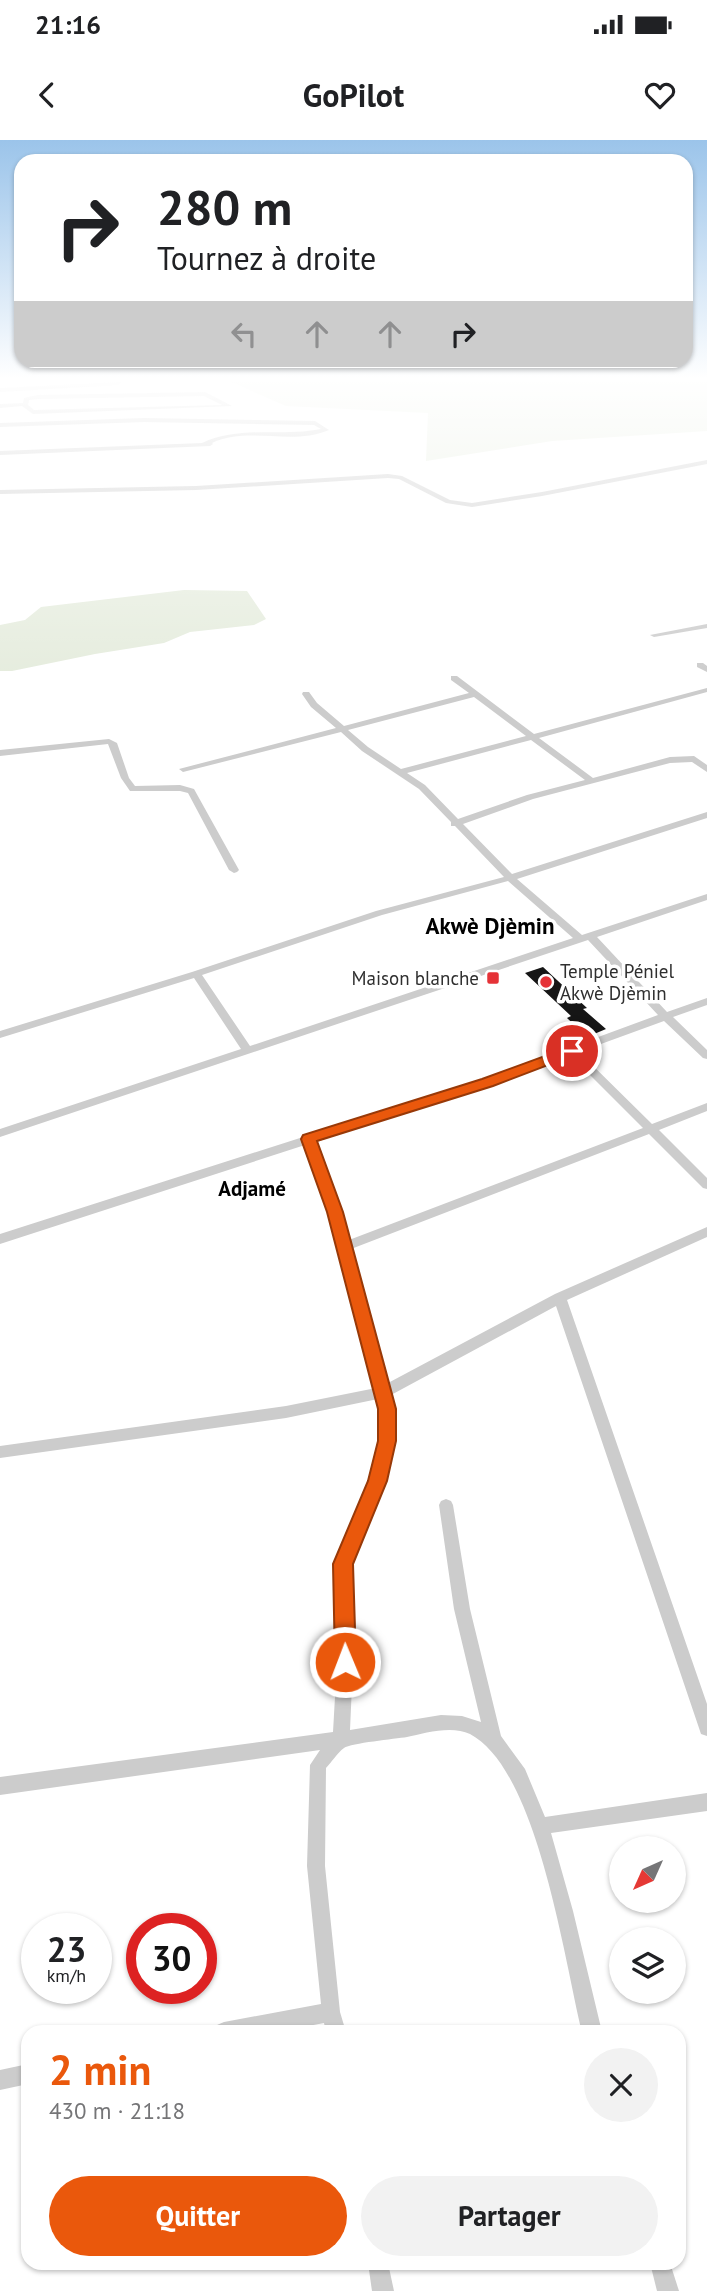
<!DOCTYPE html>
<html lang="fr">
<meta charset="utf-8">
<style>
:root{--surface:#fff;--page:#f2f2f2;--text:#202124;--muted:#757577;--accent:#ea580c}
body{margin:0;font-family:"PT Sans",sans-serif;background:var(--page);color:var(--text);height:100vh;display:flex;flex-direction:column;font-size:26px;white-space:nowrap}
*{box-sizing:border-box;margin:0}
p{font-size:23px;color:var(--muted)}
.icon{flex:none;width:38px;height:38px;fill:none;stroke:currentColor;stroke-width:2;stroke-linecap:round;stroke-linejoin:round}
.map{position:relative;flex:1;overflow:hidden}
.details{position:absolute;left:21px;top:1885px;width:665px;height:245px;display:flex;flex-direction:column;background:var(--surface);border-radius:21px;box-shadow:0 2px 5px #0004}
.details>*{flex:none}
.top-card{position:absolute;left:14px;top:14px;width:679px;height:214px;border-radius:21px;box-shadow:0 2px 5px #0004;background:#fff;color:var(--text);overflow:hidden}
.needle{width:46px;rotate:225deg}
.fabs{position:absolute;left:609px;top:1696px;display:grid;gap:14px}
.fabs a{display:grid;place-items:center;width:77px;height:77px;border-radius:50%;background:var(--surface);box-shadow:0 2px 5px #0004;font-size:35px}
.speed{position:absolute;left:21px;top:1773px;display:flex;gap:14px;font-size:35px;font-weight:700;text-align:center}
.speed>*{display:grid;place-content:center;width:91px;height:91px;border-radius:50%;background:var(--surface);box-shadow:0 2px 5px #0004;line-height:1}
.speed small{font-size:18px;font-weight:400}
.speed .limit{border:10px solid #d22;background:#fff;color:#111}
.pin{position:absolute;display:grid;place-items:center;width:60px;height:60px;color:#fff;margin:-30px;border:4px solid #fff;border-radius:50%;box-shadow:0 2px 7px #0007}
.me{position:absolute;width:77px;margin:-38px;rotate:359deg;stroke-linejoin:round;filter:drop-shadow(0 0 5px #0008)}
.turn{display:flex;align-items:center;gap:24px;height:147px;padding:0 28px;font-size:32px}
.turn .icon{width:91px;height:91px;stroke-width:2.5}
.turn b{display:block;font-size:49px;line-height:60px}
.lanes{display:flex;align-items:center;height:66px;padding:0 28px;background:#0003;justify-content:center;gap:35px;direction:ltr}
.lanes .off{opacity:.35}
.round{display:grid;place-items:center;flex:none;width:74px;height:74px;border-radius:37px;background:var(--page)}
.summary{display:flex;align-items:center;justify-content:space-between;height:119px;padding:0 28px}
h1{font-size:42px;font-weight:700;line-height:52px;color:var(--accent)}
.primary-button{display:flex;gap:14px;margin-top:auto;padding:14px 28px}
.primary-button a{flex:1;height:80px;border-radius:42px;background:var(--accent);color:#fff;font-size:28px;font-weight:700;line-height:80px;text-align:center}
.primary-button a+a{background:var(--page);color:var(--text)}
.status{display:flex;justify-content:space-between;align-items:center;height:49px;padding:0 35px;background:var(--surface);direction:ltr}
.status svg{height:19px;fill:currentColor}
header{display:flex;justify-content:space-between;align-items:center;height:91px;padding:0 28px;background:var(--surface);font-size:32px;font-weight:700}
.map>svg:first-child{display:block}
.green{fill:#e5ecdd}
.building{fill:#161616}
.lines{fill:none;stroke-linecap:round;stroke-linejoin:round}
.street{fill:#ccc;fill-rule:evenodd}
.route{fill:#ea580c;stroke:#983908;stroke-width:2}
.poi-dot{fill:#e53237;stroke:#fff;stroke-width:2.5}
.labels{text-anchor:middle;stroke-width:7;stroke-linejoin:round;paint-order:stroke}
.poi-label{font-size:19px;fill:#2f2f2f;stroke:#fff;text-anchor:start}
.neighbourhood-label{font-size:21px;font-weight:bold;fill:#000;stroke:#fff}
.quarter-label{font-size:23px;font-weight:bold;fill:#000;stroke:#fff}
</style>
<div class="status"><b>21:16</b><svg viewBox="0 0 49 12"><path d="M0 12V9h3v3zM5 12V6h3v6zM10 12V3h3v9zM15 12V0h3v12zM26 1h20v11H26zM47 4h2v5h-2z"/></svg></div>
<header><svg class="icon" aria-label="back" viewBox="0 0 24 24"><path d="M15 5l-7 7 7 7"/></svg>GoPilot<svg class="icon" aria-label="heart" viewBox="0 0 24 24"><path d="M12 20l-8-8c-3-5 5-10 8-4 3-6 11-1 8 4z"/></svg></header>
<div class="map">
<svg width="707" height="2151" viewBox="0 0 707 2151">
<rect width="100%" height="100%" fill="#fff"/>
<g class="green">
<polygon points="229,241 707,241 707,291 552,301 426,321 428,273 286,266"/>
<polygon points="184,450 247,451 266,479 254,485 190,492 164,503 95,514 12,531 0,531 0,485 25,480 41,467"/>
</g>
<polygon class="building" points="543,827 587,868 583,869 606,889 587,897 567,878 571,876 525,833"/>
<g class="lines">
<g class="street">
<polygon points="121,242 119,245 0,252 0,248"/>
<path d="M205,252l27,14 -199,8 -11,-8 -22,2v-4l23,-1 1,-5 14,-3zM204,256l18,9 -188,5 -6,-5 1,-5 9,-1z"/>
<path d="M144,278l171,3 14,9c-37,16 -81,-4 -117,13l1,1 -3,2 -210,9v-4l202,-8c39,-18 79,-6 119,-14l-7,-4 -170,-3 -144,5v-4z"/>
<polygon points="707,320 707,324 542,356 472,367 446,363 399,339 388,338 196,350 0,354 0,350 196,346 388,334 402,336 450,360 472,363 542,352"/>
<polygon points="707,484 707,488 654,497 650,495"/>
<polygon points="697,523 703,523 707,526 707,532 697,527"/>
<path d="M451,536h6l77,58 173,-46v4l-168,46 54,40 77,-21 24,-1 13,9v7l-15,-10 -22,1 -137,36 -70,25 49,50 195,-62v6l-190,61 65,56 125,-41v6l-110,37 70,75 40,-14v7l-34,12 34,33v9l-4,-1 -39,-37 -85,31 73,72 55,-21v8l-48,19 48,48v11l-4,-1 -54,-54 -298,115 37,134 167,-89 152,-67v10l-140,63 140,404v32l-6,-2 -2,-6 -143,-422 -165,89 3,14v32l-10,40 -33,83 2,98 -3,68 91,-15 21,1 19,6 -27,-113 -15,-104 2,-4 5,-2 5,2 2,4 17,104 31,127 24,33 20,48 162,-24v18l-156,22 22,78 29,121h-20c-18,-73 -44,-262 -112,-298 -18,-9 -46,-1 -63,3 -12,2 -56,6 -63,11 -7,5 -12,14 -18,20l-1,98 15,146 6,20h-20l-2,-9 -48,9h-61l2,-7 7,-3 97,-18 -14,-138 3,-101 10,-15 -320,45v-18l333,-45 4,-70 -2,-98 35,-83 10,-40 -2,-42 -92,19 -286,40v-12l286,-40 90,-18 -47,-176 -24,-67 -305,99v-10l484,-155 174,-64 -70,-75 -588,197v-8l241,-80 -47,-71 -194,60v-7l192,-59 184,-61 128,-34 -49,-51h-4v-4l-32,-33 -57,-38 -21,-19 -158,40 -4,-3 157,-41 -25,-21 -9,-13 1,-2h6l8,11 27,23 125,-33 -18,-13zM474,557l52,39 -125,33 -33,-22 -20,-17zM531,600l54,40 -58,15 -69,24 -33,-34 -18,-12zM508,741l65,57 -323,108 -48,-71 180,-60zM570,915l73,73 -294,112 -8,-28 -25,-70 176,-57z"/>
<polygon points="109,599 117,603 129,638 135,646 180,645 194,649 239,730 237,732 234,733 229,730 188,653 180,651 130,651 121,638 108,604 0,616 0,610"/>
<polygon points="28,1924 28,1944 0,1950 0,1930"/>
<polygon points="368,2123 388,2123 394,2151 372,2151"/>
<polygon points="650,2123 670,2123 679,2151 657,2151"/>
</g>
</g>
<linearGradient id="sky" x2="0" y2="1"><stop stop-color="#9bc4ea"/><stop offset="0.44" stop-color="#fff"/><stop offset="1" stop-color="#fff" stop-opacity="0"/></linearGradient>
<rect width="707" height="542" fill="url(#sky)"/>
<polygon class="route" points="572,906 579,911 577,914 493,946 317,1001 343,1072 396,1269 396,1301 387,1341 353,1424 356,1522 352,1529 345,1531 338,1529 335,1522 333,1424 368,1341 378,1301 378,1269 327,1072 301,999 303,995 482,939"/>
<g class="poi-dot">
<rect x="486" y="831" width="14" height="14" rx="3.5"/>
<circle cx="546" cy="842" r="7"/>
</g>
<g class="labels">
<g class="poi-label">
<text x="560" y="838">Temple Péniel<tspan x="560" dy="22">Akwè Djèmin</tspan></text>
<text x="479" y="845" text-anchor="end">Maison blanche</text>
</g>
<g class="neighbourhood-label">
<text x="252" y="1056">Adjamé</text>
</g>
<g class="quarter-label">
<text x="490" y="794">Akwè Djèmin</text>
</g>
</g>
</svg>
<div class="fabs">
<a><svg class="needle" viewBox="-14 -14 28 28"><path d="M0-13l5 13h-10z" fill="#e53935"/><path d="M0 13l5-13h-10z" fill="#757577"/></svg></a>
<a><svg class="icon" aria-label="layers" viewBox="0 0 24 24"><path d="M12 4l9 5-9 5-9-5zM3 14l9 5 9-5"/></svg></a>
</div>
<div class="speed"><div>23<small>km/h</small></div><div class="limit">30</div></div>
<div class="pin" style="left:572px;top:911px;background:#d93025"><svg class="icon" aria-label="arrive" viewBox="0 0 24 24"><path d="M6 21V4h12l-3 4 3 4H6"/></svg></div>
<svg class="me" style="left:345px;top:1522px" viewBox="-20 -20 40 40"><circle r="17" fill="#ea580c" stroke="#fff" stroke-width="3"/><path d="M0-11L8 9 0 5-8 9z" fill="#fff"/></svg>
<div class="top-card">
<div class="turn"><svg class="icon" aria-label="right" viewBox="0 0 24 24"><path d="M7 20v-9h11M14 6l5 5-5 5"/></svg><div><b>280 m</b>Tournez à droite</div></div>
<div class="lanes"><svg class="icon off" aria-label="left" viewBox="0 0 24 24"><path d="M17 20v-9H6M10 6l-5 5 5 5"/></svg><svg class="icon off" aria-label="ahead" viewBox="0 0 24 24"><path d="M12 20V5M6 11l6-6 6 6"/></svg><svg class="icon off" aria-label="ahead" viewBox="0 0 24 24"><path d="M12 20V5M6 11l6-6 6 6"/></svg><svg class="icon" aria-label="right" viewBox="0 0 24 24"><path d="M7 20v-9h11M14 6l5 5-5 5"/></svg></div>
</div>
<section class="details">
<div class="summary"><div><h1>2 min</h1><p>430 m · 21:18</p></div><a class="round"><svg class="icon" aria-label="close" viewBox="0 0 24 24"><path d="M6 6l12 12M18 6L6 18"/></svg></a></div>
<div class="primary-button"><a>Quitter</a><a>Partager</a></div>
</section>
</div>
